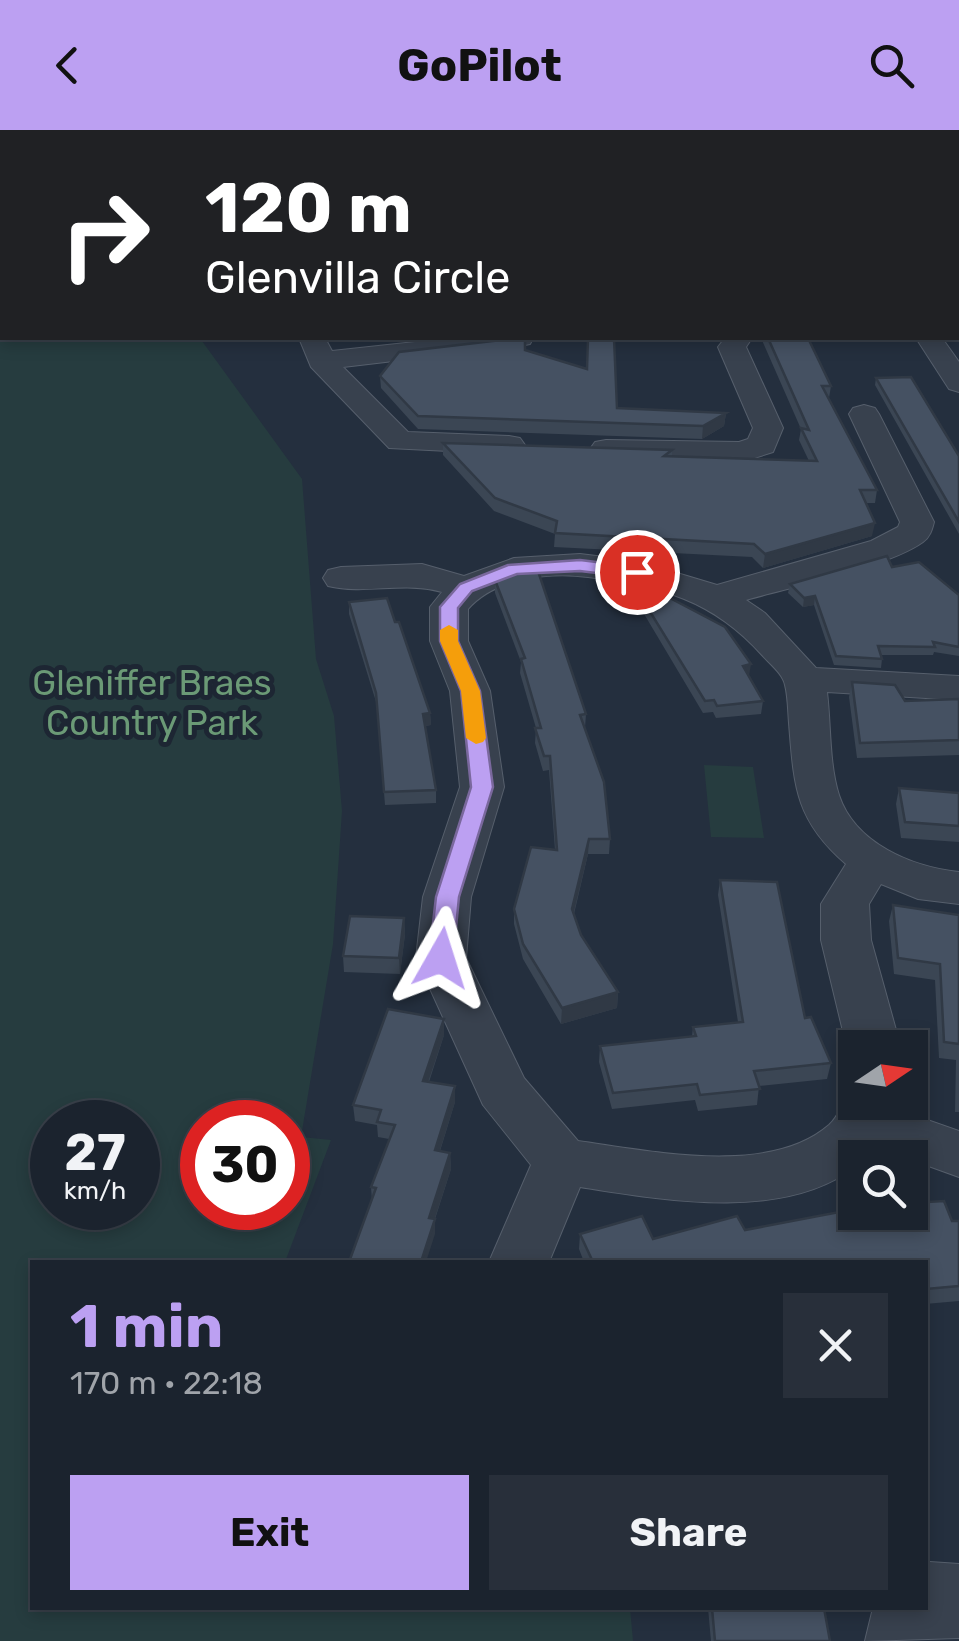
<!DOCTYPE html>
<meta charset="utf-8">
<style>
:root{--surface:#1b232e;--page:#282f3a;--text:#f1f3f6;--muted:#a0a4aa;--line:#39404a;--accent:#bca0f2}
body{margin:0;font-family:Rubik,sans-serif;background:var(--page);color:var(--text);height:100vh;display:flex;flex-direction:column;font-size:38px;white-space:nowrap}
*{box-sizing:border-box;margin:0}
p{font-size:32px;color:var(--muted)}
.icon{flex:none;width:55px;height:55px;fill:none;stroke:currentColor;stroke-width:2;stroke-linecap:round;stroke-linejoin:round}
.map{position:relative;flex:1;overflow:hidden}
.sheet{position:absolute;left:30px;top:1130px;width:898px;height:350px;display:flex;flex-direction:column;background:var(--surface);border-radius:0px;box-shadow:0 5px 15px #0003,0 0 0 2px var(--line)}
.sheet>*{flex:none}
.hud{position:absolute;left:0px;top:0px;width:960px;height:210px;box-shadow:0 5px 15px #0003,0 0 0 2px var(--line);background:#202124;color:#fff;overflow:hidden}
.needle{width:65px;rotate:77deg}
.fabs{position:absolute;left:838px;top:900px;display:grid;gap:20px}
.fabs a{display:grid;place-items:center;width:90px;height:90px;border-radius:0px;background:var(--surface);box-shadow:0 5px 15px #0003,0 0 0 2px var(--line);font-size:50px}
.speed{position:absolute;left:30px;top:970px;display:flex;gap:20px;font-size:50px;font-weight:700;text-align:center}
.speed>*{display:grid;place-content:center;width:130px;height:130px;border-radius:50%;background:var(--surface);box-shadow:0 5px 15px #0003,0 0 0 2px var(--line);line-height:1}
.speed small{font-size:25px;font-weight:400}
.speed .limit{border:15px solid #d22;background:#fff;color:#111}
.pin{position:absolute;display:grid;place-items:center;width:85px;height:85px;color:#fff;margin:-42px;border:5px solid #fff;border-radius:50%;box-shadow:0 2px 10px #0007}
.me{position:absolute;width:110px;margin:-55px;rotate:6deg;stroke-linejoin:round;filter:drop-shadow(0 0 8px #0008)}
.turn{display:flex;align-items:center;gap:35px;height:210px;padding:0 40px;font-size:45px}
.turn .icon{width:130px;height:130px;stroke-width:2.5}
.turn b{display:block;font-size:70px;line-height:85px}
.round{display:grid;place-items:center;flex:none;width:105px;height:105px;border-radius:0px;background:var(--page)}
.overview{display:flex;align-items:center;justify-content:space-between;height:170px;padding:0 40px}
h1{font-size:60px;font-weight:700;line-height:75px;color:var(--accent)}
.action{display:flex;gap:20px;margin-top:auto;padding:20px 40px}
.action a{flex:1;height:115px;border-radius:0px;background:var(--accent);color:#111;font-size:40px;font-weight:700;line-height:115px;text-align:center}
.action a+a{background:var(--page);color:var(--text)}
header{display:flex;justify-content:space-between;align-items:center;height:130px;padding:0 40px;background:var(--accent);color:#111;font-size:45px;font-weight:700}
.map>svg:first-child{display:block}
.green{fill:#263c3f;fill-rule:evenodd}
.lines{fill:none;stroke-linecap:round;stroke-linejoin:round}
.minor-casing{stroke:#565f6c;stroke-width:2}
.minor{fill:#38414e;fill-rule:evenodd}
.wall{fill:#3b4654}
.shaded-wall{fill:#303945}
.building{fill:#455162;stroke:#303945;stroke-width:2.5}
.route{fill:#bca0f2;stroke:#7a689d;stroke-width:2.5}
.slow{fill:#f59e0b}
.labels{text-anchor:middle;stroke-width:10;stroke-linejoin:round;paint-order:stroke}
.park-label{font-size:35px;fill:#6b9a76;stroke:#1d2633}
</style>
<header><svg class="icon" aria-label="back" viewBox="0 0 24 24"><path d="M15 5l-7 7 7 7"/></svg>GoPilot<svg class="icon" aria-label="search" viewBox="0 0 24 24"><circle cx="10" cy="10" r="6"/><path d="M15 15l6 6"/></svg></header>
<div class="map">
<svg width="959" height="1511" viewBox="0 0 959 1511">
<rect width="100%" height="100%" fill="#242f3e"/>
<g class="green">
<path d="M0,11l2,197h202l-2,3 100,138 14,180 18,57 8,95 -9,133 -32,193 30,3 -46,122h-253v346h598l3,33h-633zM52,992h86v86h-86zM202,992h86v86h-86z"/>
<polygon points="704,635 753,637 764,708 711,707"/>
</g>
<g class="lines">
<g class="minor-casing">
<g id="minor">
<rect x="49" y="0" width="20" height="2"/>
<rect x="0" y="3" width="2" height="12"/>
<polygon points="299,208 325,208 332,221 452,208 533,208 530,214 520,216 343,237 408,302 509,306 520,308 525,315 520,322 509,324 389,318 311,237"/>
<polygon points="725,208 752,208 746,217 783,298 773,322 742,332 595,326 590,319 595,312 606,310 739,312 748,309 753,298 718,217"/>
<polygon points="916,208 942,208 959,232 959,262 949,259"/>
<path d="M864,275l11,3 4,6 55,108c-2,8 -4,15 -11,20 -35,25 -132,45 -177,58l19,13 51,55 143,8v24l-132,-8c4,32 2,72 12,103 16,49 74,72 120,77v32l-41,-5 -37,-15 -12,20 2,36 30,108h-46v14l-8,-14 -26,-108v-36l25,-40c-51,-44 -52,-78 -57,-141 -1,-12 -1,-27 -4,-38 -2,-11 -15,-21 -23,-30 -49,-55 -102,-69 -174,-78 -39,-5 -93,1 -120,32v32l22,50 14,96 -33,110 -5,61 58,120 54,63c73,10 191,36 251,-16 11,-10 16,-28 26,-39v16h44l-3,7 63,22v46l-83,-30 -9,11h-12v9c-72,55 -193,33 -275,20l-31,75h-60l42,-97 -48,-60 -67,-147 7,-61 37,-110 -10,-96 -20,-50v-34l12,-15c-38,-11 -76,3 -114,-6l-5,-8 5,-8 13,-3 81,-3 42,12 50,-18 66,-4 57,7 80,24 154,-44 27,-14 2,-5 -51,-108 4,-6z"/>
<polygon points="930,1432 959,1434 959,1508 865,1511 873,1478 925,1478 925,1434"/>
</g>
</g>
<use href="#minor" class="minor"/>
</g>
<g class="wall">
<polygon points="365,208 422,208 381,212"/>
<polygon points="761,208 795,208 831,256 829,268 877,360 875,373 866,373 872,406 763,438 752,427 554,417 555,404 494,381 443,325 443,313 672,320 672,326 809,331 799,310 801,299"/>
<polygon points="525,220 617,278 726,283 724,296 702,309 418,299 381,258 380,246"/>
<polygon points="876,248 959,326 959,404 875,255"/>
<polygon points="892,437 959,465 959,526 934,522 933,525 881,525 882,529 881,538 834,535 814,475 803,477 788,463 790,454"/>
<polygon points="628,446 749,546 763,571 761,584 716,588 713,582 703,583 628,457"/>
<polygon points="495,450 586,584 585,598 610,709 609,724 588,724 574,784 581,805 618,862 617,878 561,894 523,829 514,794 514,779 555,720 549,640 543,641 535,613 536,598 520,543 521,532 495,463"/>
<polygon points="349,472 395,492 430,583 431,595 425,596 436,660 436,673 385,675 377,575 349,484"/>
<polygon points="852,552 905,571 959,569 959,625 857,628 849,567"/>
<polygon points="899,658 959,663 959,712 901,708 896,674"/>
<polygon points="720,750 831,933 827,949 759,956 757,975 698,981 695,970 612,979 599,932 600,916 692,906 693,897 738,892 718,765"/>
<polygon points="893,775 959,785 959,982 955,982 956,930 939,928 935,850 894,844 889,791"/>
<polygon points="404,788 405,804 400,844 344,842 343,826"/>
<polygon points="444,905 429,952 455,972 440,1021 450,1023 451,1039 435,1089 435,1104 372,1071 371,1057 389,1009 378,1007 377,995 355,991 353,975"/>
<polygon points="959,1091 959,1171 925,1174 925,1132 584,1132 579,1119 580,1104 653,1109 745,1100"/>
<polygon points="708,1478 824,1478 830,1511 711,1511"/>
</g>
<g class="shaded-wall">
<polygon points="381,208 422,208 381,212"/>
<polygon points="726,283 724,296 702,309 703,296"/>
<polygon points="875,393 872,406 763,438 765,424"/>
<polygon points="815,466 814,475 803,477 804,468"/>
<polygon points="751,534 749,546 743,536"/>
<polygon points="430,583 431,595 423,596 423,584"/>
<polygon points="589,709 588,724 571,794 572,779"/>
<polygon points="404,788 405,804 400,844 399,828"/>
<polygon points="618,862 617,878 561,894 562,878"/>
<polygon points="444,889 444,905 423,967 423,951"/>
<polygon points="455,956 455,972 435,1036 435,1020"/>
<polygon points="450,1023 451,1039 430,1103 429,1088"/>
<polygon points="435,1089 435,1104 426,1132 421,1132"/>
</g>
<g class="building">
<polygon points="76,0 497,0 498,2 75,2"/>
<polygon points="540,0 835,0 835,2 541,2"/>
<polygon points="958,12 959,14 959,78 958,79"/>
<polygon points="958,86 959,92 959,139 958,140"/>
<polygon points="519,208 525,208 525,220 587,239 588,208 614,208 617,278 726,283 703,296 418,286 380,246 399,222"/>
<polygon points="768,208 808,208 831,256 822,256 877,360 860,360 875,393 765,424 754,414 555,403 557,391 495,368 443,313 672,320 664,326 817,331 801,298 809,300"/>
<polygon points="911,247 959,326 959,392 876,248"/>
<polygon points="887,426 892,437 919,432 959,465 959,517 933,512 935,517 878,516 882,529 836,526 815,466 804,468 790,454"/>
<polygon points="537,438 586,584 580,585 604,652 610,709 589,709 572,779 581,805 618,862 562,878 523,814 514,779 531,717 557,720 550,626 544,626 535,598 541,598 521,529 525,528 495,450"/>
<polygon points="628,446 725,497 751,534 743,536 763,571 717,576 714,570 705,571"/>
<polygon points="387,468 395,492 399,492 430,583 423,584 436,660 384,662 376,563 349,472"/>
<polygon points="852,552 895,555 905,571 959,569 959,610 860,613"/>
<polygon points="899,658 959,663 959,696 905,692"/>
<polygon points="720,750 777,752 805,888 811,887 831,933 754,941 760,959 700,965 697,954 613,963 600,916 696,906 693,897 743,892"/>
<polygon points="893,775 959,785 959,914 944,912 940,834 898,828"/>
<polygon points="350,786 404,788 399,828 343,826"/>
<polygon points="388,879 444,889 423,951 455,956 435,1020 450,1023 429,1088 435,1089 421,1132 349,1132 376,1058 371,1057 395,995 377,992 381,980 353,975"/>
<polygon points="944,1071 952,1091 959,1091 959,1156 926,1159 925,1132 593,1132 580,1104 642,1086 653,1109 737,1086 745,1100 855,1079 855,1082 910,1082 910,1073"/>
<polygon points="712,1478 824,1478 830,1511 715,1511"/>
</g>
<polygon class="route" points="580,430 637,437 646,442 637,448 580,441 517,444 472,461 458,478 458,511 480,561 493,657 459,767 453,828 449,834 432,834 429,828 436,767 471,657 461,561 440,511 440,477 460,454 508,435"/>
<polygon class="slow" points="449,495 458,500 458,511 480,561 486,608 483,612 476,614 466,608 461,561 440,511 440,500"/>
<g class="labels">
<g class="park-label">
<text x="152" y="565">Gleniffer Braes<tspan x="152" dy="40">Country Park</tspan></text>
</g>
</g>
</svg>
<div class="fabs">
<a><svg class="needle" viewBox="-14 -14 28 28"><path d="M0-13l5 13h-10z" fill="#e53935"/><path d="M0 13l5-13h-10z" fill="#a0a4aa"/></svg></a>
<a><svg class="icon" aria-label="search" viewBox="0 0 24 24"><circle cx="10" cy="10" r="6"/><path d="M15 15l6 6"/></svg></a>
</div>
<div class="speed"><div>27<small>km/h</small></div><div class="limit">30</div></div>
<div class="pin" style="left:637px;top:442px;background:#d93025"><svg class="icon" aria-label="arrive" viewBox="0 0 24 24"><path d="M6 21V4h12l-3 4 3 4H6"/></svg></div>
<svg class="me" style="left:441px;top:828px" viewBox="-20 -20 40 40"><path d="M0-17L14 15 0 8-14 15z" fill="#bca0f2" stroke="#fff" stroke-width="4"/></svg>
<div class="hud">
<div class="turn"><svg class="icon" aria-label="right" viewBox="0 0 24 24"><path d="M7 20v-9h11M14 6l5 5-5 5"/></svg><div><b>120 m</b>Glenvilla Circle</div></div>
</div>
<section class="sheet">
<div class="overview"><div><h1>1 min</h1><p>170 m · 22:18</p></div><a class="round"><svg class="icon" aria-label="close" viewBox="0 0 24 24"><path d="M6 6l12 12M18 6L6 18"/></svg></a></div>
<div class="action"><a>Exit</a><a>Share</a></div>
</section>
</div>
